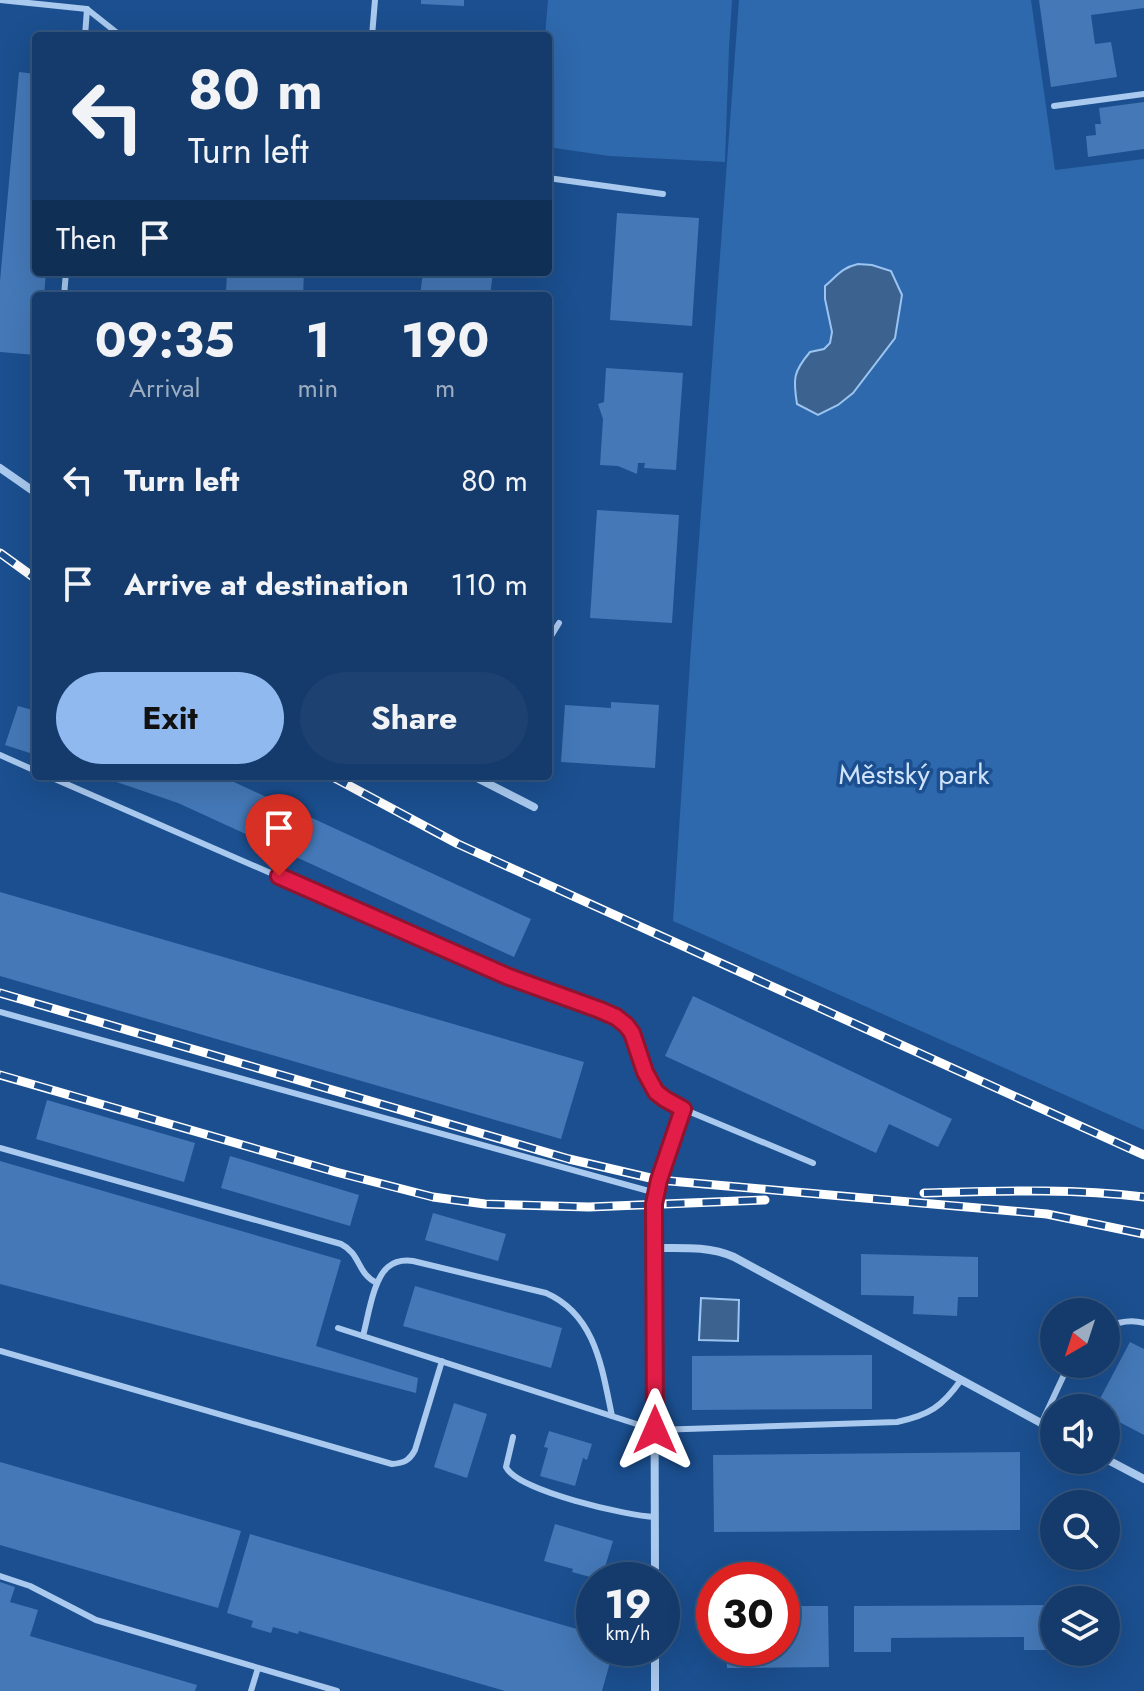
<!DOCTYPE html>
<meta charset="utf-8">
<style>
:root{--surface:#143b6b;--page:#1d4271;--text:#f1f3f6;--muted:#9dadc1;--line:#33557e;--accent:#90b9f0}
body{margin:0;font-family:Jost,sans-serif;background:var(--page);color:var(--text);height:100vh;display:flex;flex-direction:column;font-size:30px;white-space:nowrap}
*{box-sizing:border-box;margin:0}
p{font-size:26px;color:var(--muted)}
.icon{flex:none;width:44px;height:44px;fill:none;stroke:currentColor;stroke-width:2;stroke-linecap:round;stroke-linejoin:round}
.map{position:relative;flex:1;overflow:hidden}
.sheet{position:absolute;left:32px;top:292px;width:520px;height:488px;display:flex;flex-direction:column;background:var(--surface);border-radius:8px;box-shadow:0 8px 32px #0002,0 0 0 2px var(--line)}
.sheet>*{flex:none}
.top-card{position:absolute;left:32px;top:32px;width:520px;height:244px;border-radius:8px;box-shadow:0 8px 32px #0002,0 0 0 2px var(--line);background:#143b6b;color:var(--text);overflow:hidden}
.needle{width:52px;rotate:219deg}
.tools{position:absolute;left:1040px;top:1298px;display:grid;gap:16px}
.tools a{display:grid;place-items:center;width:80px;height:80px;border-radius:50%;background:var(--surface);box-shadow:0 8px 32px #0002,0 0 0 2px var(--line);font-size:40px}
.speed{position:absolute;left:576px;top:1562px;display:flex;gap:16px;font-size:40px;font-weight:700;text-align:center}
.speed>*{display:grid;place-content:center;width:104px;height:104px;border-radius:50%;background:var(--surface);box-shadow:0 8px 32px #0002,0 0 0 2px var(--line);line-height:1}
.speed small{font-size:20px;font-weight:400}
.speed .limit{border:12px solid #d22;background:#fff;color:#111}
.pin{position:absolute;display:grid;place-items:center;width:68px;height:68px;color:#fff;margin:-82px -34px;border-radius:50% 50% 50% 0;rotate:-45deg;box-shadow:0 0 8px #0007}
.pin .icon{rotate:45deg}
.me{position:absolute;width:88px;margin:-44px;rotate:0deg;stroke-linejoin:round;filter:drop-shadow(0 0 6px #0008)}
.turn{display:flex;align-items:center;gap:28px;height:168px;padding:0 24px;font-size:36px}
.turn .icon{width:104px;height:104px;stroke-width:2.5}
.turn b{display:block;font-size:56px;line-height:68px}
.then{display:flex;align-items:center;height:76px;padding:0 24px;background:#0003;gap:16px;font-size:30px}
.eta{display:flex;justify-content:space-evenly;align-items:center;height:136px;text-align:center}
.eta b{font-size:48px;font-weight:700;line-height:56px}
.primary-button{display:flex;gap:16px;margin-top:auto;padding:16px 24px}
.primary-button a{flex:1;height:92px;border-radius:48px;background:var(--accent);color:#111;font-size:32px;font-weight:700;line-height:92px;text-align:center}
.primary-button a+a{background:var(--page);color:var(--text)}
ul{padding:0;list-style:none}
li{display:flex;align-items:center;gap:24px;height:104px;padding:0 24px}
li div{flex:1}
li b{display:block;font-size:30px}
li em{font-style:normal}
.map>svg:first-child{display:block}
.green{fill:#2e69ad}
.water{fill:#3c6290;stroke:#9cc4f0;stroke-width:2}
.building{fill:#4478b7}
.lines{fill:none;stroke-linecap:round;stroke-linejoin:round}
.service{stroke:#a9c9ee;stroke-width:6}
.minor{stroke:#a9c9ee;stroke-width:8}
.rail-casing{stroke:#fff;stroke-width:9}
.rail{stroke:#1b4f8f;stroke-width:6;stroke-dasharray:18;stroke-linecap:butt}
.route-casing{stroke:#92132f;stroke-width:20}
.route{stroke:#e11d48;stroke-width:14}
.labels{text-anchor:middle;stroke-width:7;stroke-linejoin:round;paint-order:stroke}
.park-label{font-size:28px;fill:#cfe3fa;stroke:#1b4f8f}
</style>
<div class="map">
<svg width="1144" height="1691" viewBox="0 0 1144 1691">
<rect width="100%" height="100%" fill="#1b4f8f"/>
<g class="green">
<polygon points="548,0 732,0 729,48 725,162 609,156 548,147 548,36 545,36"/>
<polygon points="739,0 1031,0 1055,170 1144,159 1144,1130 673,921 691,647"/>
</g>
<g class="water">
<path d="M858,264l14,1 19,6 11,24 -7,43 -42,55 -15,12 -20,10 -21,-11c-4,-25 -4,-32 13,-52l14,-3 6,-6 2,-11 -7,-33v-13c13,-11 16,-18 33,-22z"/>
<polygon points="701,1298 739,1300 738,1341 699,1340"/>
</g>
<g class="building">
<polygon points="421,0 464,0 464,6 421,4"/>
<polygon points="1039,0 1144,0 1144,8 1091,15 1095,44 1111,42 1117,77 1051,87"/>
<polygon points="19,72 36,74 36,272 46,272 44,296 36,296 36,355 0,352 0,281"/>
<polygon points="1144,102 1144,149 1088,157 1086,136 1096,135 1095,124 1101,124 1099,108"/>
<polygon points="617,213 699,218 692,326 610,320"/>
<polygon points="227,272 304,272 303,296 226,293"/>
<polygon points="423,272 493,272 490,296 420,296"/>
<polygon points="606,368 683,373 676,470 644,468 645,463 638,463 637,474 618,466 600,465 603,419 598,404 604,402"/>
<polygon points="597,510 679,515 672,623 590,618"/>
<polygon points="611,702 659,705 655,768 561,762 565,705 611,708"/>
<polygon points="18,706 36,711 36,755 5,745"/>
<polygon points="99,776 221,776 531,919 514,957 178,803"/>
<polygon points="0,892 584,1062 561,1139 0,976"/>
<polygon points="693,996 952,1119 938,1147 889,1124 876,1153 665,1056"/>
<polygon points="47,1100 195,1143 184,1182 36,1139"/>
<polygon points="230,1156 359,1195 350,1226 221,1188"/>
<polygon points="0,1161 341,1260 316,1346 418,1378 416,1393 0,1284"/>
<polygon points="433,1213 506,1234 498,1261 425,1240"/>
<polygon points="861,1254 978,1257 978,1297 958,1297 957,1316 913,1314 914,1296 861,1295"/>
<polygon points="415,1286 562,1328 551,1368 403,1326"/>
<polygon points="1130,1342 1144,1349 1144,1435 1106,1415 1106,1408 1095,1408"/>
<polygon points="872,1355 872,1409 692,1410 692,1356"/>
<polygon points="454,1403 487,1414 467,1478 434,1467"/>
<polygon points="549,1431 592,1444 587,1460 583,1458 575,1486 540,1476 548,1448 544,1447"/>
<polygon points="1020,1452 1020,1530 714,1532 713,1455"/>
<polygon points="0,1462 241,1531 218,1608 0,1545"/>
<polygon points="555,1524 613,1541 601,1580 572,1572 573,1569 544,1561"/>
<polygon points="250,1534 594,1634 594,1648 614,1648 602,1691 505,1691 299,1631 298,1634 273,1627 271,1633 251,1627 253,1621 227,1613"/>
<polygon points="0,1582 15,1587 10,1602 38,1610 30,1636 197,1685 195,1691 0,1691"/>
<polygon points="1053,1605 1053,1650 1024,1650 1024,1637 891,1638 891,1652 854,1652 854,1606"/>
<polygon points="782,1606 828,1606 829,1667 727,1668 726,1648 782,1648"/>
</g>
<g class="lines">
<g class="service">
<polyline points="0,0 87,9 121,36"/>
<polyline points="85,36 87,9"/>
<polyline points="372,36 375,0"/>
<polyline points="1054,106 1144,94"/>
<polyline points="548,178 663,194"/>
<polyline points="64,296 66,272"/>
<polyline points="548,641 559,623"/>
<polyline points="0,755 36,771"/>
<polyline points="48,776 509,977 600,1010 616,1017 626,1025 632,1033 645,1072 656,1092 683,1109 813,1163"/>
<polyline points="0,1012 656,1193 683,1109"/>
<path d="M0,1148l341,96c20,10 16,30 36,39"/>
<path d="M1106,1327c12,-5 25,-8 38,-4"/>
<path d="M338,1328l317,102 242,-8c32,-7 45,-15 64,-42"/>
<path d="M363,1336c5,-18 10,-57 25,-69 7,-6 17,-7 25,-6l133,32c50,22 56,76 66,123"/>
<path d="M0,1351l392,113c12,-1 17,-3 23,-14l27,-89"/>
<polyline points="1041,1424 1069,1364"/>
<path d="M513,1437l-7,30c11,24 122,49 149,50"/>
<polyline points="0,1576 30,1586 96,1620 337,1691"/>
<polyline points="251,1691 258,1668"/>
</g>
<g class="minor">
<polyline points="0,468 36,493"/>
<polyline points="473,776 534,807"/>
<path d="M654,1248c28,0 55,-2 80,9l320,173"/>
<polyline points="1106,1459 1144,1479"/>
<polyline points="655,1580 654,1204 656,1193"/>
<polyline points="655,1648 655,1691"/>
</g>
<g class="rail-casing">
<g id="rail">
<polyline points="0,553 36,579"/>
<polyline points="331,776 458,844 1144,1155"/>
<polyline points="0,993 569,1159 659,1180 1047,1214 1144,1234"/>
<polyline points="0,1075 336,1172 433,1197 485,1204 589,1207 765,1200"/>
<path d="M924,1193c74,-2 147,-5 220,4"/>
</g>
</g>
<use href="#rail" class="rail"/>
</g>
<g class="lines">
<g class="route-casing">
<polyline id="route" points="279,876 509,977 600,1010 616,1017 626,1025 632,1033 645,1072 656,1092 665,1099 683,1109 659,1180 654,1204 655,1430"/>
</g>
<use href="#route" class="route"/>
</g>
<g class="labels">
<g class="park-label">
<text x="914" y="784">Městský park</text>
</g>
</g>
</svg>
<div class="tools">
<a><svg class="needle" viewBox="-14 -14 28 28"><path d="M0-13l5 13h-10z" fill="#e53935"/><path d="M0 13l5-13h-10z" fill="#9dadc1"/></svg></a>
<a><svg class="icon" aria-label="sound" viewBox="0 0 24 24"><path d="M4 9h4l5-4v14l-5-4H4zM17 9q2 3 0 6"/></svg></a>
<a><svg class="icon" aria-label="search" viewBox="0 0 24 24"><circle cx="10" cy="10" r="6"/><path d="M15 15l6 6"/></svg></a>
<a><svg class="icon" aria-label="layers" viewBox="0 0 24 24"><path d="M12 4l9 5-9 5-9-5zM3 14l9 5 9-5"/></svg></a>
</div>
<div class="speed"><div>19<small>km/h</small></div><div class="limit">30</div></div>
<div class="pin" style="left:279px;top:876px;background:#d93025"><svg class="icon" aria-label="arrive" viewBox="0 0 24 24"><path d="M6 21V4h12l-3 4 3 4H6"/></svg></div>
<svg class="me" style="left:655px;top:1430px" viewBox="-20 -20 40 40"><path d="M0-17L14 15 0 8-14 15z" fill="#e11d48" stroke="#fff" stroke-width="4"/></svg>
<div class="top-card">
<div class="turn"><svg class="icon" aria-label="left" viewBox="0 0 24 24"><path d="M17 20v-9H6M10 6l-5 5 5 5"/></svg><div><b>80 m</b>Turn left</div></div>
<div class="then">Then<svg class="icon" aria-label="arrive" viewBox="0 0 24 24"><path d="M6 21V4h12l-3 4 3 4H6"/></svg></div>
</div>
<section class="sheet">
<div class="eta">
<div><b>09:35</b><p>Arrival</p></div>
<div><b>1</b><p>min</p></div>
<div><b>190</b><p>m</p></div>
</div>
<ul>
<li><svg class="icon" aria-label="left" viewBox="0 0 24 24"><path d="M17 20v-9H6M10 6l-5 5 5 5"/></svg><div><b>Turn left</b></div><em>80 m</em></li>
<li><svg class="icon" aria-label="arrive" viewBox="0 0 24 24"><path d="M6 21V4h12l-3 4 3 4H6"/></svg><div><b>Arrive at destination</b></div><em>110 m</em></li>
</ul>
<div class="primary-button"><a>Exit</a><a>Share</a></div>
</section>
</div>
